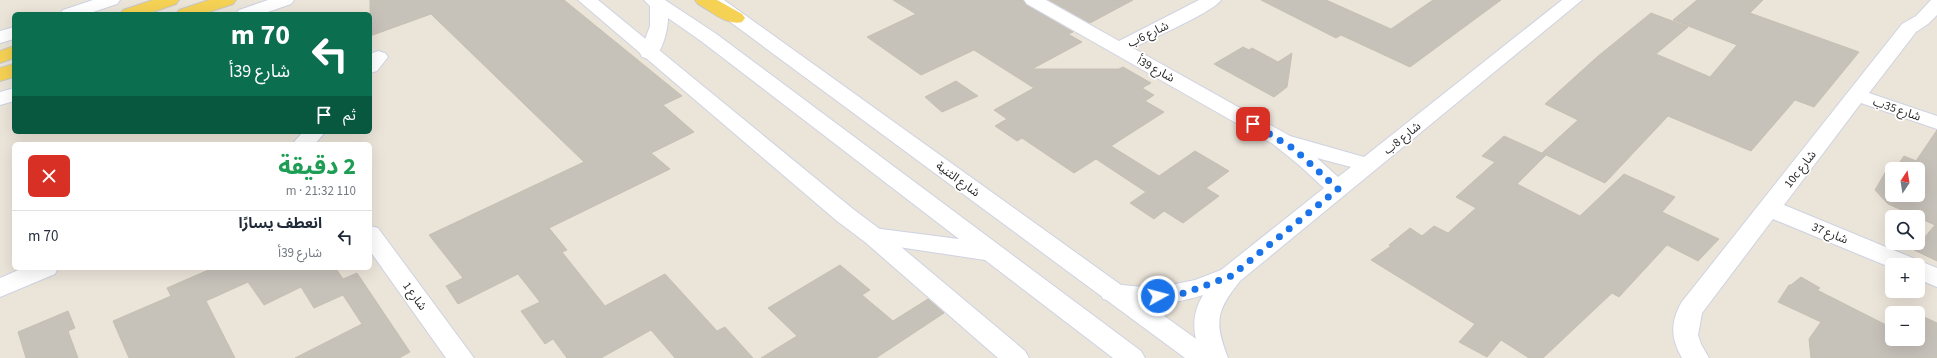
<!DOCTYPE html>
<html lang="ar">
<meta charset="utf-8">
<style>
:root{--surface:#fff;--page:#f2f2f3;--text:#1f2937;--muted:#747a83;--line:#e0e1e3}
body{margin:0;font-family:"Source Sans 3","Noto Sans Arabic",sans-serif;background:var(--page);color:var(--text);direction:rtl;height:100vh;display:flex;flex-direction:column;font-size:15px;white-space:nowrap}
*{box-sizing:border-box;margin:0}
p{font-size:13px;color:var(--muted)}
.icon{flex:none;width:22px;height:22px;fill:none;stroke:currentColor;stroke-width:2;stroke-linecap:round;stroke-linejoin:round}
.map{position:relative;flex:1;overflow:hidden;direction:ltr}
.side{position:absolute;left:12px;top:142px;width:360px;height:128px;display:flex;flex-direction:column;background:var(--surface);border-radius:6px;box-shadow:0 4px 16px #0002;direction:rtl}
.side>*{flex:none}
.banner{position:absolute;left:12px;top:12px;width:360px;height:122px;border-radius:6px;box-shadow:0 4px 16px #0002;direction:rtl;background:#0b6e4f;color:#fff;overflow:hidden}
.needle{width:26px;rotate:12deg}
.buttons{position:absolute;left:1885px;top:162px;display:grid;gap:8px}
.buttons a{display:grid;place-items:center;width:40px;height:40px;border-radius:6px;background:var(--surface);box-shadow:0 4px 16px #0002;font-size:20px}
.pin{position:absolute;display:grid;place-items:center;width:34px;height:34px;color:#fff;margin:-17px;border-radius:8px;box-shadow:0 2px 6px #0006}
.me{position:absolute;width:44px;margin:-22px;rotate:83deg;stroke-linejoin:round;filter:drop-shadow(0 0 3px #0008)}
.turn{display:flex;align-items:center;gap:14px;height:84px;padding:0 16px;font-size:18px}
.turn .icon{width:52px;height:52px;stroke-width:2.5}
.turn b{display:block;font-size:28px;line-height:34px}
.then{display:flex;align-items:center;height:38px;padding:0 16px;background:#0003;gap:8px;font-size:15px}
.round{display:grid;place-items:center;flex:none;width:42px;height:42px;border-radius:6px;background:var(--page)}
.overview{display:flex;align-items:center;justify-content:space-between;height:68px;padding:0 16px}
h1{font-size:24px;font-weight:700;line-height:30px;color:#1e9e55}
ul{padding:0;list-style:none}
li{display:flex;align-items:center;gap:12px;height:52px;padding:0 16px;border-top:1px solid var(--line)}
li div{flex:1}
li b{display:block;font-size:15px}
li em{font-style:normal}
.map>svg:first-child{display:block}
.building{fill:#c6c1b9;stroke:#c6c0b3}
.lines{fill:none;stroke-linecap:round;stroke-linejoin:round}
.street-casing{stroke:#ced2e2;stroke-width:2}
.secondary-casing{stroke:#ced2e2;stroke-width:2}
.primary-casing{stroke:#c7c7c7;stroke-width:2}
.street{fill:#fff;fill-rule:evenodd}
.secondary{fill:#fff;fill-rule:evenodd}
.primary{fill:#f5d154;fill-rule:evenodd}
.route{stroke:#1a73e8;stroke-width:7;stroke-dasharray:0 12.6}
.labels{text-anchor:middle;stroke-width:3.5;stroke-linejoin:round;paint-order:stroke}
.street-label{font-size:12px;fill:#282828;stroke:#fff}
</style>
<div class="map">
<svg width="1937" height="358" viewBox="0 0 1937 358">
<rect width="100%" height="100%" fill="#ebe4d9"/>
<g class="building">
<polygon points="370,0 564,0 682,96 663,105 694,132 651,153 670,169 549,228 567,250 562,252 605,306 665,274 717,331 725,327 753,358 675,358 651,330 601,358 567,358 553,339 545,344 521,311 540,302 518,274 458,304 446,286 463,278 429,235 584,162 431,14 370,36"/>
<polygon points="893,0 1023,0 1026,5 1073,32 1068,34 1082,42 1032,69 1119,69 1123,67 1151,83 1142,88 1154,95 1145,101 1164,112 1111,146 1159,176 1195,151 1229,171 1206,188 1219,196 1183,223 1164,211 1154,219 1130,203 1146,192 1096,159 1074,173 1022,138 1017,141 995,126 1007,119 994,110 1034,88 974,50 921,75 867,37 916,14"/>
<polygon points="1049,0 1133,0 1090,23"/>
<polygon points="1261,0 1326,0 1391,29 1433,0 1501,0 1410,67 1341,35 1336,38"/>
<polygon points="1697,0 1763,0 1750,13 1859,52 1814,107 1795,100 1751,151 1668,116 1605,183 1542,153 1578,120 1545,104 1597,57 1651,13 1688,27 1656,54 1710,77 1737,45 1673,20"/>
<polygon points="1243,47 1249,50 1252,48 1278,62 1292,53 1287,87 1274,97 1214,64"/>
<polygon points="956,81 978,96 942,112 925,97"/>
<polygon points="1937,130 1937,261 1914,250 1935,225 1888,204 1875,190 1886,171 1892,173 1892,195 1918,195 1918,169 1895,169 1904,156 1916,161"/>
<polygon points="1504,136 1546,155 1517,184 1580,216 1624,174 1675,197 1662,212 1719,239 1698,261 1667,245 1619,297 1612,293 1543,358 1529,358 1501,340 1487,357 1459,342 1475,324 1371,260 1391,246 1389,245 1410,228 1422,236 1434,226 1448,233 1476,208 1456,197 1495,162 1482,156"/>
<polygon points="840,265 870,290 862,295 893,321 928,299 944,313 876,358 761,358 797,336 768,308"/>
<polygon points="213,268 340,268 337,270 343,279 357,273 410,352 399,358 295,358 362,324 343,295 314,308 301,287 264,305 248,282 206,301 235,358 129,358 113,321 171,296 167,288"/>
<polygon points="1801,277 1820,288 1817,290 1892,328 1892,339 1918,339 1918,314 1937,323 1937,358 1811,358 1809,339 1821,322 1778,302 1789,285 1791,285"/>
<polygon points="68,311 75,328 68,331 78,358 26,358 18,332"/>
</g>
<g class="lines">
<g class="street-casing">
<g id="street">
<polygon points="93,0 120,0 117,4 87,14 60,14 63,10"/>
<polygon points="268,0 294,0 291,4 262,14 236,14 239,10"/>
<polygon points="578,0 598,0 853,209 881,230 1025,351 1029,358 998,358 865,242 837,221"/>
<path d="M1024,0h22l73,41 80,-41h22c-9,13 -71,39 -88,48l157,88 74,21 198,-157h20l-342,281c-24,30 -26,41 -12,77h-26c-9,-23 -12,-41 1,-63 -32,10 -67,14 -100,4l-3,-6 3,-6 9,-3 31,3 28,-2 24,-5 26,-10 103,-82 -25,-23 -26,-21 -246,-140zM1317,158l34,9 -13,10z"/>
<path d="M1931,0h6v15l-9,9 -12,8 -47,61 68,23v13l-76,-26 -77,102 153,63v19l-19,-8v-14h-26v3l-119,-49 -71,94 -4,22 3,9 8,14h-27c-11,-20 -12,-34 -1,-55l221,-279 14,-8z"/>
<polygon points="14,27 14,39 0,43 0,31"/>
<polygon points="378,51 385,53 388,57 377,71 370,73 370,54"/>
<polygon points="14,88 14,101 0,105 0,92"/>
<polygon points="303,132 325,132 315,144 292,144"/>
<polygon points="370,226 378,228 474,358 446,358 370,251"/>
<polygon points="23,268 58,268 55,274 0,297 0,278"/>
</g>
</g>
<g class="secondary-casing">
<g id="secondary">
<path d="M644,0h21l50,33 426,318 4,7h-32l-128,-98 -120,-18 -4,-6 4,-6 8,-2 86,11 -258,-198 -33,-23c0,12 -5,29 -12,39l-7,2 -7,-2 -2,-4 10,-27v-20z"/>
<polygon points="703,0 724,0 1213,351 1217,358 1185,358 706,4"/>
</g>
</g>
<g class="primary-casing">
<g id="primary">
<polygon points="153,0 179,0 176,4 147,14 120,14 123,10"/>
<polygon points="209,0 236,0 233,4 203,14 176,14 179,10"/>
<path d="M695,0h22l25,14 3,4 -3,4c-15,4 -31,-11 -44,-18z"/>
<polygon points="14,46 14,58 0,63 0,51"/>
<polygon points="14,64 14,77 0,81 0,68"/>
</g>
</g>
<use href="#street" class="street"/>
<use href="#secondary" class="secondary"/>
<use href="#primary" class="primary"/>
</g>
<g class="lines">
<polyline class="route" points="1158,296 1185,293 1231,276 1338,189 1294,149 1253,124"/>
</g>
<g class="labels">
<g class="street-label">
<text transform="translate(1148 34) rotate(-26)" y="4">شارع 6ب</text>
<text transform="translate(1156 69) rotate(29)" y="4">شارع 39أ</text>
<text transform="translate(1897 109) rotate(19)" y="4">شارع 35ب</text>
<text transform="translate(1402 138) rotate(-39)" y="4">شارع 8ب</text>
<text transform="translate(1800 169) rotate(-52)" y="4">10c شارع</text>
<text transform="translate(958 179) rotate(36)" y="4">شارع الثنية</text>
<text transform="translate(1830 233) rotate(22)" y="4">شارع 37</text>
<text transform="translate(415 296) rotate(54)" y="4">شارع 1</text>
</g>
</g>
</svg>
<div class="buttons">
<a><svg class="needle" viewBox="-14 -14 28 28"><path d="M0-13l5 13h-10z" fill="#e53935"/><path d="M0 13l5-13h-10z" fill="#747a83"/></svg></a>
<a><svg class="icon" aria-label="search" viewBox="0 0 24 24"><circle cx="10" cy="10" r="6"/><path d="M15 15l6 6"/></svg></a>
<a>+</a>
<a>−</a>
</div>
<div class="pin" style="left:1253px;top:124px;background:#d93025"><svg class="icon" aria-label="arrive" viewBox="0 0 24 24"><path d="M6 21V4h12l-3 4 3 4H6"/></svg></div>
<svg class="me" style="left:1158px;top:296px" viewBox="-20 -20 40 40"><circle r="17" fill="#1a73e8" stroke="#fff" stroke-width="3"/><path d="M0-11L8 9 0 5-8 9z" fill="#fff"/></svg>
<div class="banner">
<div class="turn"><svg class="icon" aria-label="left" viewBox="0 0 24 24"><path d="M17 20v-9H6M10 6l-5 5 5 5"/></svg><div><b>70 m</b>شارع 39أ</div></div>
<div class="then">ثم<svg class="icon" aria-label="arrive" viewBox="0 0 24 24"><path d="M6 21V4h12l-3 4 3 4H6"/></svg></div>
</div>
<section class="side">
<div class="overview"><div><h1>2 دقيقة</h1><p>110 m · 21:32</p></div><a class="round" style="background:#d93025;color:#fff"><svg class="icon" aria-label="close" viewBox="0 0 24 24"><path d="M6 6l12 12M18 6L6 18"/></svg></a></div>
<ul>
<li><svg class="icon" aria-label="left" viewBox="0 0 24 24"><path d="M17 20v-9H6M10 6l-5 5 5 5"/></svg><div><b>انعطف يسارًا</b><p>شارع 39أ</p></div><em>70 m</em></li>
</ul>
</section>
</div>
